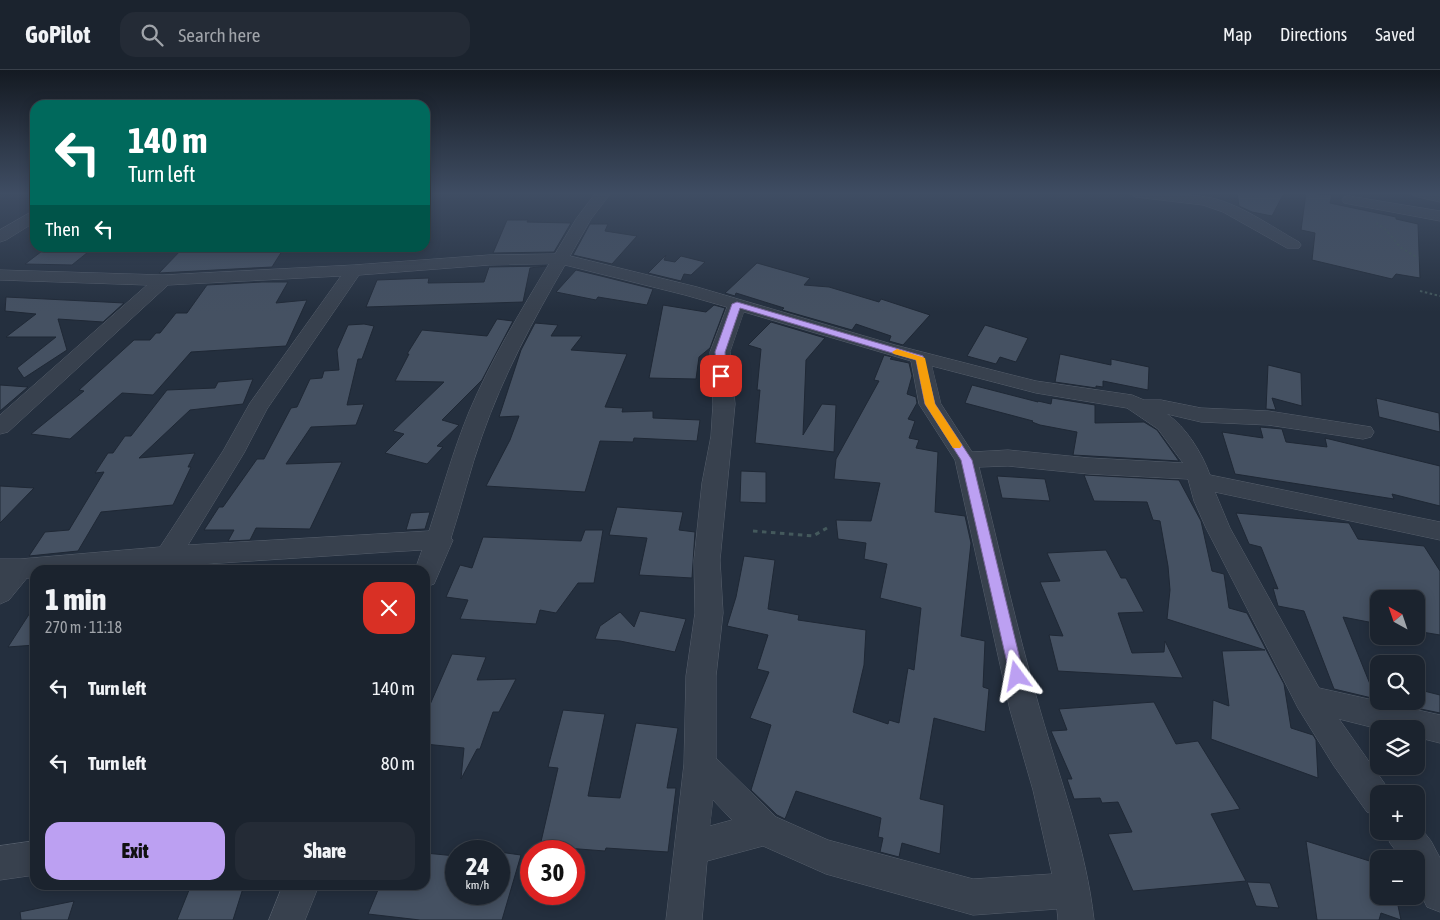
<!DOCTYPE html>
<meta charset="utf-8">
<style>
:root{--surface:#1b232e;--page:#242b36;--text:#f1f3f6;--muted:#a0a4aa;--line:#39404a;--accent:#bca0f2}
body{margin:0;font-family:"Asap Condensed",sans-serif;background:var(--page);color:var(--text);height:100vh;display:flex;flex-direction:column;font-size:19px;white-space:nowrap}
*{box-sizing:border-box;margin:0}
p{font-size:16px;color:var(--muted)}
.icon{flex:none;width:28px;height:28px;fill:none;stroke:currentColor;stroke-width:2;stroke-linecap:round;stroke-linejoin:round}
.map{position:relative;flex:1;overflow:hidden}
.side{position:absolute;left:30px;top:495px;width:400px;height:325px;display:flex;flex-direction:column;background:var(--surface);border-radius:15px;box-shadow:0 2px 12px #0003,0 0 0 1px var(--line)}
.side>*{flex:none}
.top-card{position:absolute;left:30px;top:30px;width:400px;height:152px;border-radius:15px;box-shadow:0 2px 12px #0003,0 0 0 1px var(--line);background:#00695c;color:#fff;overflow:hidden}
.needle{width:32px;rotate:320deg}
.controls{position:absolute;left:1370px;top:520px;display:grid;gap:10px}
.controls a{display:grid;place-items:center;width:55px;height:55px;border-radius:10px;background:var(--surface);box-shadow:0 2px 12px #0003,0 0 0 1px var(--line);font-size:25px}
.speed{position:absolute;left:445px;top:770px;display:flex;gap:10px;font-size:25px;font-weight:700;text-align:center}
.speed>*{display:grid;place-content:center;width:65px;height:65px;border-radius:50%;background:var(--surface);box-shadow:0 2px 12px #0003,0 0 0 1px var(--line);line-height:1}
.speed small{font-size:12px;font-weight:400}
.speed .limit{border:8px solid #d22;background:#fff;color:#111}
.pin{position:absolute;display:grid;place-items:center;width:42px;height:42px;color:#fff;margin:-21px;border-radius:10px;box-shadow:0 2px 8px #0006}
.me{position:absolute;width:55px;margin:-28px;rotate:347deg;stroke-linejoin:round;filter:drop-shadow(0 0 4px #0008)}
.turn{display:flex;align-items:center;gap:18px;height:105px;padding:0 15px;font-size:22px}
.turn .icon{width:65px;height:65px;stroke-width:2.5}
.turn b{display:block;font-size:35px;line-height:42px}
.then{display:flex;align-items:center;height:48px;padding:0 15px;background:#0003;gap:10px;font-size:19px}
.round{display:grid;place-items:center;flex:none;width:52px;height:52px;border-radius:15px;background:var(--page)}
.overview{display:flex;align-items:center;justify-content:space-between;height:85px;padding:0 15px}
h1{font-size:30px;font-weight:800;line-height:38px}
.primary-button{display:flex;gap:10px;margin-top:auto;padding:10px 15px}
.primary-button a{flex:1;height:58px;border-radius:15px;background:var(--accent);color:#111;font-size:20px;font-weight:800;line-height:58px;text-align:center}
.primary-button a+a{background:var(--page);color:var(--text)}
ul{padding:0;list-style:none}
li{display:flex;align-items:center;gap:15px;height:75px;padding:0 15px}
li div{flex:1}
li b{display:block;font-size:19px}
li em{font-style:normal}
header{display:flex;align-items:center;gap:30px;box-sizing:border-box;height:70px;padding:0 25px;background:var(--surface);border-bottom:1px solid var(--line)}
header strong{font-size:24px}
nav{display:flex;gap:28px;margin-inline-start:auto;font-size:18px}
.search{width:350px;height:45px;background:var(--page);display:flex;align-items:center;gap:12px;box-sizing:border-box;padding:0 18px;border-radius:15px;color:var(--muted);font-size:19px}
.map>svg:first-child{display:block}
.building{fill:#455162;stroke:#1f2835}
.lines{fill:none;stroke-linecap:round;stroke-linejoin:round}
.street-casing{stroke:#565f6c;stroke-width:1}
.path-far1{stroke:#44595c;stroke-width:2;stroke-dasharray:2.5 2.5;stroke-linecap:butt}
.path{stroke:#44595c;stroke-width:3;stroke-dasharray:4.5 4.5;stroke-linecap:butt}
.street{fill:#38414e;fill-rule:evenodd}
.route{fill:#bca0f2;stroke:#7a689d}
.slow{fill:#f59e0b}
</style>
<header>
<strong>GoPilot</strong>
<div class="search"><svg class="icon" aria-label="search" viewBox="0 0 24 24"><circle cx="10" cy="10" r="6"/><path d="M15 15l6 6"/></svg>Search here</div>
<nav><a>Map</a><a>Directions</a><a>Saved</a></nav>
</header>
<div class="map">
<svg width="1440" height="850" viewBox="0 0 1440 850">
<rect width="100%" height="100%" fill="#242f3e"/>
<g class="building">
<polygon points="1237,123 1284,123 1272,146 1252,142 1239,136"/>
<polygon points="1306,123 1332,125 1330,133 1396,147 1396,149 1418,154 1420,208 1396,204 1392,209 1312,190 1315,163 1301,160"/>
<polygon points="507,150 528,150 527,152 571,153 554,182 493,183"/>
<polygon points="590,154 608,154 605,161 637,166 612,194 573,185"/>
<polygon points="46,178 93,178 72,195 25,194"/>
<polygon points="183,178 267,178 266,179 284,178 272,197 159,203"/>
<polygon points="666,185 664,190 675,192 681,186 705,192 691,205 684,204 681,211 648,203"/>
<polygon points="757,193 810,208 804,215 829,217 879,232 881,229 930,245 903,275 889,271 891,266 856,254 852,260 782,240 784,238 736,223 735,226 725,223"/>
<polygon points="546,196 530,198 523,232 366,237 377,210 429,208 428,213 484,212 489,197"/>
<polygon points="576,200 601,206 653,219 647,235 598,227 596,230 556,222"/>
<polygon points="262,212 288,212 276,233 307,230 286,276 191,282 153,325 122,323 70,369 31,364 84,321 79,320 134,270 150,270 156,263 160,263 176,243 187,243 207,215"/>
<polygon points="6,227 105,232 124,233 103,252 58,249 67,280 24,308 17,298 56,267 6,267 36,244 5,241"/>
<polygon points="663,235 706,242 714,235 725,238 710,278 699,287 696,309 649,308"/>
<polygon points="497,249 513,251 482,310 442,350 459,355 437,376 443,377 427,394 385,383 404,364 393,361 444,312 395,311 409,284 407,284 422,260 487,266"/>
<polygon points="771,252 825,268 806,290 803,365 822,334 836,335 834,382 755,373 760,320 757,320 761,279 748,275"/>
<polygon points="535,253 558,255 551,266 582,266 571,280 627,284 605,337 623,338 622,342 653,341 653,348 700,350 697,371 634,368 633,372 600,371 585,422 486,416 510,370 519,346 499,347 521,280"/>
<polygon points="364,254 374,256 362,289 358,289 347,335 364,334 356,355 311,357 286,394 342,392 310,459 256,458 250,470 228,471 234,460 204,460 219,437 223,437 257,389 264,389 291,338 297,337 310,309 322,308 324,301 339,300 337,280 348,255"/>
<polygon points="985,255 1028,268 1016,292 1000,287 996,294 967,286"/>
<polygon points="1060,284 1111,295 1111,289 1149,297 1148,320 1103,311 1103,317 1096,316 1096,318 1055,312"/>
<polygon points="884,285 892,287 890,289 909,293 912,306 907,324 916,327 917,333 908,349 915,351 909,368 919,370 916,378 938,382 935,442 965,446 971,473 961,566 985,571 983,617 989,619 985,662 934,648 920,729 944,735 940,784 902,773 899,787 880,782 883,768 878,767 881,748 796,721 785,749 777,745 751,720 771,655 750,648 769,602 757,599 768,565 727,556 736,527 744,486 775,490 768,539 799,545 798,550 866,560 864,595 853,642 888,654 889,650 899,653 908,598 914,600 921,538 880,528 887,494 864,489 866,473 838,469 836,450 871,451 880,413 834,409 836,389 879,311 874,310"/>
<polygon points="1268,295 1301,303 1302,336 1272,328 1276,340 1266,339"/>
<polygon points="253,309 243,334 190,340 139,388 195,383 188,397 191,397 173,435 101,442 78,481 29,486 45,462 69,460 104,402 95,403 108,383 113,383 125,366 131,366 167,320 215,318 218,312"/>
<polygon points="0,315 28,317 0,341"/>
<polygon points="972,315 1038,332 1038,331 1051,334 1052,328 1095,335 1095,353 1144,352 1157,360 1179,391 1073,385 1077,362 1040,355 1032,352 1033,351 965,333"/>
<polygon points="1376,328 1439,343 1440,362 1379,347"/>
<polygon points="1260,357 1282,359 1286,372 1327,377 1325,368 1440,396 1440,436 1392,424 1394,429 1235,404 1222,362 1263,368"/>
<polygon points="741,401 766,402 766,433 740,432"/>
<polygon points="1084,405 1179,410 1201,451 1212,501 1224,504 1229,538 1247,543 1284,614 1291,658 1313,665 1316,670 1318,708 1211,669 1213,630 1229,636 1222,581 1265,580 1167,549 1170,520 1168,496 1160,451 1153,450 1147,432 1094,431"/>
<polygon points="997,406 1045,409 1050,431 1002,428"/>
<polygon points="0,416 34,418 0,453"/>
<polygon points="617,437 683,442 679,460 695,462 692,508 639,505 647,468 609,465"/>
<polygon points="430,442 425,459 406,460 411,443"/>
<polygon points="1236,443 1349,453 1358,469 1424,476 1440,501 1440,565 1416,561 1416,529 1379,529 1379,554 1343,547 1376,629 1334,619 1304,541 1278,536 1273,518 1278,519 1261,477 1249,474"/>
<polygon points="585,460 603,460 594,513 578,513 556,543 540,540 536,554 460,549 468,530 446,527 460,495 472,498 483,467 581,471"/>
<polygon points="1106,480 1121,508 1126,508 1144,542 1118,543 1132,583 1164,582 1165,571 1183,608 1058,601 1049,565 1063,566 1040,512 1060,511 1047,483"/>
<polygon points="35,535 35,575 8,577"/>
<polygon points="640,541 686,549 675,582 620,571 595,569 600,556 620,542 634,557"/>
<polygon points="452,584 486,587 477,610 516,609 499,642 493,642 480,679 477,679 461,709 464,678 425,674 425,646"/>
<polygon points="1416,619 1440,625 1440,643 1416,638"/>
<polygon points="1154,632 1176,674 1198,671 1240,739 1211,744 1246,811 1133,821 1108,764 1132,762 1118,732 1102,733 1100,728 1074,729 1067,709 1072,709 1051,661 1067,660 1059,639"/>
<polygon points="563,640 605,644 588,726 620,728 636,653 678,658 667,718 676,718 668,782 606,778 605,781 540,776 558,698 548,697"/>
<polygon points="1306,771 1379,794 1379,826 1396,826 1401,850 1381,843 1379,850 1317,850"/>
<polygon points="499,782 521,785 502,850 420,850 368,844 380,815 425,815 425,783 456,786 456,824 499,824"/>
<polygon points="1247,812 1270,813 1279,838 1256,836"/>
<polygon points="191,815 244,815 233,850 177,850"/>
<polygon points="74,831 68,850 21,850 20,842"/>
</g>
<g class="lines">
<g class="street-casing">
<g id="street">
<path d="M596,123h15l-20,26 -21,37 127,31 198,58 109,28 32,8 96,14 12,5h17l40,8 67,3 103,16 3,5 -3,5 -8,2 -95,-14 -67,-3 -34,-8c19,13 35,39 43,61l230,47v18l-225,-48 15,36 89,160 121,27v28l-24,-6v-8h-37l-40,-10 53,75h-13v23l-12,-5 -33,-46 -36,-58 -92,-180 -12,-27 -6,-22 -99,-5 -81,-8 -29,1c20,81 38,163 61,243 20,70 46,138 54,210h-36l-1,-11 -84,6 -147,-41 -63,-28 -56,15 -5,59h-36l18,-156 2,-88 9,-63 -1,-53 8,-77 9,-47 2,-32 -3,-52 17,-45 -42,-12 -120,-30c-32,55 -62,111 -83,171 -12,33 -20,68 -31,102l2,2 -19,44 -9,3v-17h-10l7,-20 -34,2 -273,18h-80v8h-8l-18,22 -9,4v-45h20l140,-12 63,-96 27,-48 91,-127 -173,9 -160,147 -8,2v-19l147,-130 -147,-5v-10l163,5 191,-10 135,-10 66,-1 21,-35zM549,194c-29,48 -58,96 -80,148 -16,39 -27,79 -40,119l-241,14 56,-92 23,-44 92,-134 130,-10zM744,242l167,49 8,43 36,56 55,250 23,80 19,84 -79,5 -145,-39 -52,-23 -60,-59v-82l7,-63 -3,-53 15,-156 -5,-52zM932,296l104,27 91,15 31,21 25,34 -94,-5 -81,-8 -36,2 -31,-48zM713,730l19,20 -22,6z"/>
<path d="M1129,123c25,0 51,0 77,4 30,4 66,30 93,45l2,3 -2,3h-12l-64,-36 -20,-7 -67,-8z"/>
<polygon points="1412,123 1440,124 1440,132 1414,126"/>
<polygon points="1349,126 1440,141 1440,151 1344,133 1342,130 1344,127"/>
<polygon points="35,140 35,152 6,170 0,172 0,160"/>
<polygon points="1416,752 1431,771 1440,788 1440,842 1427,837 1416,814 1416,789 1402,789 1390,773 1385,761 1416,761"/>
<polygon points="35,771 35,805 0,810 0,776"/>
<polygon points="283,815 319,815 305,850 269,850"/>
</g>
</g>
<g class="path-far1">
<polyline points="1376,153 1385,159 1400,177 1418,188"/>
<polyline points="1420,221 1440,226"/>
</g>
<polyline class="path" points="753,461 813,466 827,458"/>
<use href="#street" class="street"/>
</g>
<linearGradient id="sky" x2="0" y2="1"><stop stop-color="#141a22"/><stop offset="0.51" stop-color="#3f4d63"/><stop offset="1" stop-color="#3f4d63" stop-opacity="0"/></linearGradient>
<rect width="1440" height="242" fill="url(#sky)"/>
<polygon class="route" points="737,232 923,286 935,334 972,390 1024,606 1022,611 1017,613 1012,611 1010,606 961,390 925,334 916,290 740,238 725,282 726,306 721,309 718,308 715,282 732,234"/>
<polygon class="slow" points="897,279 925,288 935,334 962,375 960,378 953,378 925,334 916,290 894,284 892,282"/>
</svg>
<div class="controls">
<a><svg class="needle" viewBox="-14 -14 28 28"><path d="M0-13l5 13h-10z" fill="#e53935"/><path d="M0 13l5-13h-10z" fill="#a0a4aa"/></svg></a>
<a><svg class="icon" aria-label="search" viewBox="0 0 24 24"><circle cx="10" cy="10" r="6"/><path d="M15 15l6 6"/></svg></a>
<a><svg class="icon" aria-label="layers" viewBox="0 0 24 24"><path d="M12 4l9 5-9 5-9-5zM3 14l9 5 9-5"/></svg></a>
<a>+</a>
<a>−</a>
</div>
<div class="speed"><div>24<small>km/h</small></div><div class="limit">30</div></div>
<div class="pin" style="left:721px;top:306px;background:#d93025"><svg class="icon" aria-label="arrive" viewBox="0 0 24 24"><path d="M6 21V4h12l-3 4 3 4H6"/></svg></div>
<svg class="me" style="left:1017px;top:606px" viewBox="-20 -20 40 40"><path d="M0-17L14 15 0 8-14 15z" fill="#bca0f2" stroke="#fff" stroke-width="4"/></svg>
<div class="top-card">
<div class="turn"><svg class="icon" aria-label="left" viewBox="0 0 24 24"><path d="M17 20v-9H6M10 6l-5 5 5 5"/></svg><div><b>140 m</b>Turn left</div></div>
<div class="then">Then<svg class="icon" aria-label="left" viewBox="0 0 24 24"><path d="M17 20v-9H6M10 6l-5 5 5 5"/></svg></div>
</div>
<section class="side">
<div class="overview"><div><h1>1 min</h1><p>270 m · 11:18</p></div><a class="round" style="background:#d93025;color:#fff"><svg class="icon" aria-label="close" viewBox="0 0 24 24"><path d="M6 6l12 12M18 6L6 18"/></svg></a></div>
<ul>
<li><svg class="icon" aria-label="left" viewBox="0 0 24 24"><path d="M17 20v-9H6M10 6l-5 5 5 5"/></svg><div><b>Turn left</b></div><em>140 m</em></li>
<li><svg class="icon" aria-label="left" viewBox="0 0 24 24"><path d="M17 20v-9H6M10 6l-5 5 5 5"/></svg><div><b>Turn left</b></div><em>80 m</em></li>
</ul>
<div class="primary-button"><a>Exit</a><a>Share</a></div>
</section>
</div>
